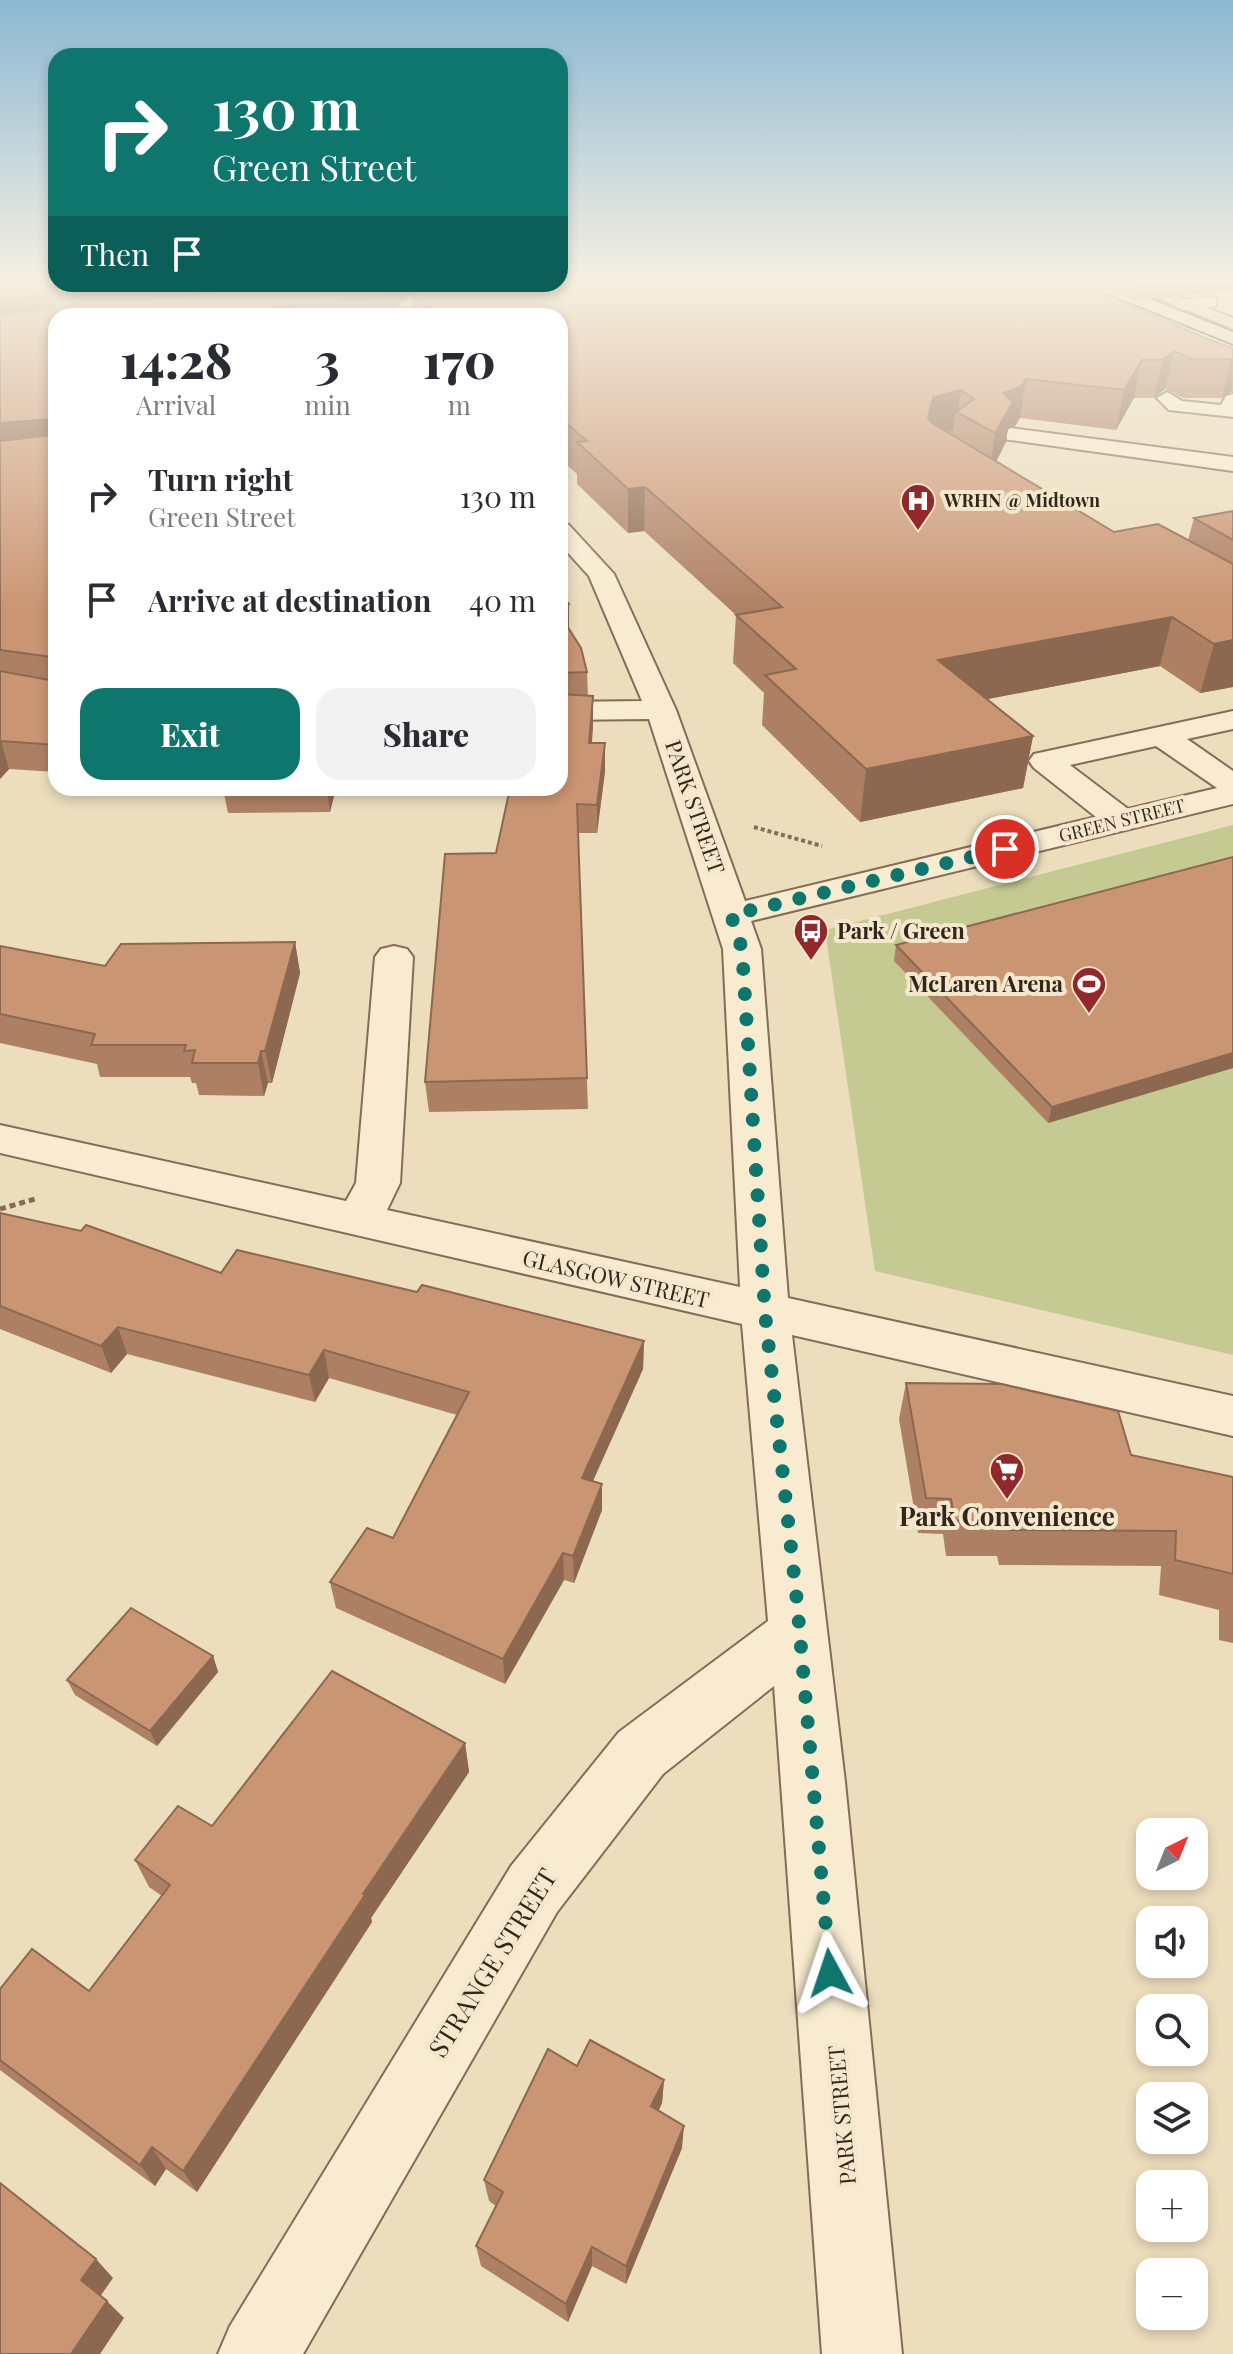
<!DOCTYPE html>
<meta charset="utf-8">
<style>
:root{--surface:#fff;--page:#f2f2f3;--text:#2b2b33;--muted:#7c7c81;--accent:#0f766e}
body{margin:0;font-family:"Playfair Display",serif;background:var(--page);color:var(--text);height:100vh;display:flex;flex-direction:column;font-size:30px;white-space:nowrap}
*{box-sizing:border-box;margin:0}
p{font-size:26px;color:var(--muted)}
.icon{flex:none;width:44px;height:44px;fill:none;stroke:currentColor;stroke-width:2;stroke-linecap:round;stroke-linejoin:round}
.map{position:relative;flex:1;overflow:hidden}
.details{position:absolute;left:48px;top:308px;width:520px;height:488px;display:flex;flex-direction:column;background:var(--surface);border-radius:24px;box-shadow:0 4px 12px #0003}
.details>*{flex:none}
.guide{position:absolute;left:48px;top:48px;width:520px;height:244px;border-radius:24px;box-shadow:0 4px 12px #0003;background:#0f766e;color:#fff;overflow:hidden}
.needle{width:52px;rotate:43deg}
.buttons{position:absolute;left:1136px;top:1818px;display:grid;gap:16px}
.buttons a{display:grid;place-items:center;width:72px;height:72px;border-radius:16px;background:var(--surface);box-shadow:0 4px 12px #0003;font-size:40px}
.pin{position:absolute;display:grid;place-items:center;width:68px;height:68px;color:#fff;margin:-34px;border:4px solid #fff;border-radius:50%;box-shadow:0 2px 8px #0007}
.me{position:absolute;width:88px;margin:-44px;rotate:355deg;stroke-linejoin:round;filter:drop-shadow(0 0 6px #0008)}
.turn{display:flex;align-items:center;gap:28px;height:168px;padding:0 32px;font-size:36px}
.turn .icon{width:104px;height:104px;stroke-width:2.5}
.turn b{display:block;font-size:56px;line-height:68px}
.then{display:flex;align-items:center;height:76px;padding:0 32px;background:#0003;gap:16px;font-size:30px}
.eta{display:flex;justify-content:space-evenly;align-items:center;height:136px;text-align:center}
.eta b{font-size:48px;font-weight:800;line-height:56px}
.cta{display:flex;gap:16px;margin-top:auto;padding:16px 32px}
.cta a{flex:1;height:92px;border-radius:24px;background:var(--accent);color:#fff;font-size:32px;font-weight:800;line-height:92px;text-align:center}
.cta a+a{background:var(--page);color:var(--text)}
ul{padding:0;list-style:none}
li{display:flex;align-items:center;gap:24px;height:104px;padding:0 32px}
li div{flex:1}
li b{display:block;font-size:30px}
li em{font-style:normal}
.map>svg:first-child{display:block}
.green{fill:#c5ca92}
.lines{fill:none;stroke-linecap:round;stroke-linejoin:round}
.minor-casing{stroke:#846d57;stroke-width:4}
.major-casing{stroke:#513c2b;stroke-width:4}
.path-far1{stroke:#846d57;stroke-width:4;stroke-dasharray:4 3;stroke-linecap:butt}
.path{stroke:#846d57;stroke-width:5;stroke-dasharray:6 4;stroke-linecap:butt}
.minor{fill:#f8ebd0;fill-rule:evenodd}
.major{fill:#f0d194;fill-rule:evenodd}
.tram{stroke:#33261b;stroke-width:2}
.wall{fill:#ae8063}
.shaded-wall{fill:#8d6850}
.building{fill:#ca9573;stroke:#8d6850;stroke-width:2}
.route{stroke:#0f766e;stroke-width:14;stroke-dasharray:0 25.2}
.labels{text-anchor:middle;stroke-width:8;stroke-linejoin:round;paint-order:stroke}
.far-poi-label{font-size:18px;font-weight:bold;fill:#33261b;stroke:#f4e7cc;text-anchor:start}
.far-street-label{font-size:18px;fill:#33261b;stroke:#f4e7cc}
.street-label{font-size:22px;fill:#33261b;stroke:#f4e7cc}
.poi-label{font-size:22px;font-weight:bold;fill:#33261b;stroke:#f4e7cc;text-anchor:start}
.near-poi-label{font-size:26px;font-weight:bold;fill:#33261b;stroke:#f4e7cc}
.near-street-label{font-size:26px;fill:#33261b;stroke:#f4e7cc}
</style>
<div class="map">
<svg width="1233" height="2354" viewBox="0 0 1233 2354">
<rect width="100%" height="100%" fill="#ecddbd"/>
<polygon class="green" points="1233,825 1233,1355 875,1271 825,930"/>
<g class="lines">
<g class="minor-casing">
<g id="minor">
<polygon points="1210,297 1216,298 1216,306 1183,310 1174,305 1183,300"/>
<polygon points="1167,392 1182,401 1221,405 1226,396 1233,394 1233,417 1169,410 1157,398"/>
<polygon points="1011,428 1233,457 1233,471 1003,439 1000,434"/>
<path d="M560,523l9,2 45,49 62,136 69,191 351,-84 -62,-49 -5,-7 5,-7 199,-43v18l-46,10 46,32v33l-482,117 10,28 27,349 445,98v40l-441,-101 53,447 57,572h-80l-48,-668 -111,88 -106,138 -254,442h-85l12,-28 281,-460 108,-134 149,-111 -26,-297 -742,-171v-28l346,76 10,-18 19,-226 6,-8 13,-3 13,3 6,8 -13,226 -13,27 353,77 -17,-338 -74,-230 -89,1v-18l82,-1 -53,-125 -29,-32zM1156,746l61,42 -89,21 -58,-44z"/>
</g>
</g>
<g class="major-casing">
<polygon id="major" points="1118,282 1142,282 1233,318 1233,329"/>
</g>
<polyline class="path-far1" points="754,827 822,846"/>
<polyline class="path" points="0,1209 35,1199"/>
<use href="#minor" class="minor"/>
<use href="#major" class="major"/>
<g class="tram">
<polyline points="1077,282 1233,345"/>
<polyline points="1110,282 1233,331"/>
</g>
</g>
<g class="wall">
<polygon points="0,282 56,284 423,284 413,293 560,282 1233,282 1134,301 1105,289 1104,295 1210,340 1233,348 1233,393 1232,391 1222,398 1183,398 1165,389 1154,398 1134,398 1116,430 1020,418 1015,426 1008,428 1006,442 996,462 1114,532 1188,540 1194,518 1233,511 1233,687 1200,693 1160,666 987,699 1033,736 1023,788 860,822 762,725 764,693 733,663 736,615 644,531 628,533 577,484 577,474 560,459 560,316 414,316 412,293 389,314 368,316 56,316 56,772 9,769 0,779"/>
<polygon points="560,592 569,629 587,672 588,696 593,696 593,723 592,743 605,743 605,771 597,833 578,833 588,1109 429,1112 425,1082 496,853 560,788"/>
<polygon points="223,788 336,788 330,812 228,813"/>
<polygon points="1233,857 1233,1068 1048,1123 894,961 896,945"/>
<polygon points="295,942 300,973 272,1083 268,1083 264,1096 199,1095 196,1083 192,1083 190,1077 100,1077 97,1064 0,1043 0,946 105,966"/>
<polygon points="0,1213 221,1273 417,1292 644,1341 643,1369 593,1481 602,1484 602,1510 574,1583 564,1580 505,1684 336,1608 330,1582 393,1538 457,1415 329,1378 315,1402 127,1354 111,1373 0,1329"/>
<polygon points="906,1383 1131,1455 1233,1477 1233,1643 1219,1640 1219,1610 1159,1595 1161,1566 999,1565 997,1556 946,1556 943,1534 918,1533 899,1419"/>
<polygon points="213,1656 218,1672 157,1746 75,1695 67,1680"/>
<polygon points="465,1743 469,1772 371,1918 372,1922 197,2192 166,2169 155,2186 0,2070 0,1989 89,1991 162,1896 149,1887 135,1860 212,1826"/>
<polygon points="577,2066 664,2080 662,2103 659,2110 682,2148 626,2284 592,2266 568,2322 481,2266 476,2246 496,2206 489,2201 484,2180"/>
</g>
<g class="shaded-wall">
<polygon points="1102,282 1106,282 1102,305 1097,306"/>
<polygon points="1138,282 1233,282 1233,290 1134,301"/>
<polygon points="143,284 319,284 81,316 77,299 78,295 88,290"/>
<polygon points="401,284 423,284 389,314 368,316 275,316 274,307"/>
<polygon points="52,294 56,312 0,319 0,300"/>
<polygon points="1174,351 1165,389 1154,398 1163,360"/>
<polygon points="1233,358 1232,391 1222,398 1231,359"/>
<polygon points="1142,360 1134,398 1116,430 1124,390"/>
<polygon points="1026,379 1020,418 1015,426 1008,428 1006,442 989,475 995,433 1003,393"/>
<polygon points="961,390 958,413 956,412 953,430 928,437 928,418 933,397"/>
<polygon points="51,419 56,440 0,445 0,423"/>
<polygon points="645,487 644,531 628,533 628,489"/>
<polygon points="569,604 569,630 560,631 560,606"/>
<polygon points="1172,617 1160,666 931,710 938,660"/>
<polygon points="1233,640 1233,687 1200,693 1214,644"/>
<polygon points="593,696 593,723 590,770 589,743"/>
<polygon points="1033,736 1023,788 860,822 866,769"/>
<polygon points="1,741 9,769 0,779 0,742"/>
<polygon points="605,743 605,771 597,833 597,805"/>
<polygon points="327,788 336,788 330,812"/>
<polygon points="295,942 300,973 272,1083 265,1051"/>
<polygon points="261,1051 268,1083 264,1096 258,1063"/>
<polygon points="1233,1053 1233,1068 1048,1123 1052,1107"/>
<polygon points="118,1327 127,1354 111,1373 101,1346"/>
<polygon points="644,1341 643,1369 582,1505 582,1478"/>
<polygon points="324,1350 329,1378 315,1402 309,1375"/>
<polygon points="602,1484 602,1510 574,1583 573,1556"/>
<polygon points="563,1553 564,1580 505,1684 503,1659"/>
<polygon points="213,1656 218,1672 157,1746 150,1731"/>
<polygon points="465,1743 469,1772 371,1918 372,1922 197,2192 183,2171 363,1894"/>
<polygon points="664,2080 662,2103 650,2129 651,2106"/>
<polygon points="684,2126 682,2148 626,2284 626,2266"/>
<polygon points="152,2147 166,2169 155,2186 140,2165"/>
<polygon points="592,2247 592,2266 568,2322 566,2304"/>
<polygon points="96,2259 113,2278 99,2298 81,2280"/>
<polygon points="107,2301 124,2318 100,2354 71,2354"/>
</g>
<g class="building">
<polygon points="0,282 143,284 88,290 78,295 77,299 139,300 297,284 401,284 388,295 274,307 282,316 56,316 56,745 1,741 0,742 0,671 49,680 52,677 51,657 0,650 0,441 54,435 51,419 0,423 0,315 52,309 60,298 52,294 0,300"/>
<polygon points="560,282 1076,282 1210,340 1233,348 1233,358 1231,359 1192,359 1174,351 1163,360 1142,360 1124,390 1026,379 1022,386 1003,393 1013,402 995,433 956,412 974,399 961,390 933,397 928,418 932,423 1114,532 1158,524 1233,564 1233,640 1214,644 1172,617 938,660 1033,736 866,769 765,675 796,669 736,615 782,607 645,487 628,489 577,442 587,441 560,418 560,316 439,316 412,293 502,284 560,284"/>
<polygon points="1233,511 1233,540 1194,518"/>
<polygon points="560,592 569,604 560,606"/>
<polygon points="560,615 581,648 587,672 560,673"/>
<polygon points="560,694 593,696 589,743 605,743 597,805 577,804 587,1078 425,1082 445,854 496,853 510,788 560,788"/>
<polygon points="1233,857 1233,1053 1052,1107 896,945"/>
<polygon points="295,942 265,1051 261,1051 258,1063 192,1063 195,1050 184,1051 186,1045 91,1045 95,1034 0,1014 0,946 105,966 121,944"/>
<polygon points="0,1213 81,1231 86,1225 221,1273 237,1250 417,1292 422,1285 644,1341 582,1478 602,1484 573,1556 563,1553 503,1659 330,1582 367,1528 393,1538 469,1392 324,1350 309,1375 118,1327 101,1346 0,1306"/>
<polygon points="906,1383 1001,1384 1118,1411 1131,1455 1233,1477 1233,1574 1175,1560 1176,1531 1010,1530 1008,1521 955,1520 951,1499 926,1498"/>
<polygon points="131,1608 213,1656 150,1731 67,1680"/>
<polygon points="332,1671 465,1743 363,1894 365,1895 183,2171 152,2147 140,2165 0,2060 0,1989 32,1949 89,1991 170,1885 135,1860 178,1806 212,1826"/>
<polygon points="590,2040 664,2080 651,2106 684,2126 626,2266 592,2247 566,2304 476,2246 503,2192 484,2180 548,2049 577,2066"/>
<polygon points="0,2183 96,2259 81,2280 107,2301 71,2354 0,2354"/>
</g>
<linearGradient id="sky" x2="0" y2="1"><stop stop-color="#8bb8d3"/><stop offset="0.46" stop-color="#f6f0e1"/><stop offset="1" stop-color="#f6f0e1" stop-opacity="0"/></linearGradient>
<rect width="1233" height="612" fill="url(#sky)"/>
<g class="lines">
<polyline class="route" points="830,1973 797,1602 765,1313 742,949 731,915 1005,849"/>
</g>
<defs>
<g id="hospital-pin" transform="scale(1.8)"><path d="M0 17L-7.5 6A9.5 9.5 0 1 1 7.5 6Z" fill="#92282c" stroke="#f4e7cc"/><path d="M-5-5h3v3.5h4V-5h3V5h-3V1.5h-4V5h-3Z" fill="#fff"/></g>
<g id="bus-pin" transform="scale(1.8)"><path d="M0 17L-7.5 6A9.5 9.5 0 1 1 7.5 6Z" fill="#92282c" stroke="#f4e7cc"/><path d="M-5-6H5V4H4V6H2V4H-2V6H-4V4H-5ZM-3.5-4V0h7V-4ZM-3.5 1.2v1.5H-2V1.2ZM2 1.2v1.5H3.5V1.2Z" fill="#fff"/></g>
<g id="stadium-pin" transform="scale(1.8)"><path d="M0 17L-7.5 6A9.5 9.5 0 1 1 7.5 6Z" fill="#92282c" stroke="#f4e7cc"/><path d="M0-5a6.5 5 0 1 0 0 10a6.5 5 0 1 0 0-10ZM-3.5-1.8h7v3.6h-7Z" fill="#fff"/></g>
<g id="supermarket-pin" transform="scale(1.8)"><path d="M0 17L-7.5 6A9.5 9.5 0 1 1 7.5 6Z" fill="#92282c" stroke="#f4e7cc"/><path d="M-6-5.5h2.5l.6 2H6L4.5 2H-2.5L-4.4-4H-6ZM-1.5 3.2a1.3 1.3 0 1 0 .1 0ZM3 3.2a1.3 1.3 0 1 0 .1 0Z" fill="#fff"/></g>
</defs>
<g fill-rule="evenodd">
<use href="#hospital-pin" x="918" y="501"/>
<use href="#bus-pin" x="811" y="931"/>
<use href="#stadium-pin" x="1089" y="984"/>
<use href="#supermarket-pin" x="1007" y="1470"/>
</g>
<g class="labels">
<g class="far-poi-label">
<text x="944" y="507">WRHN @ Midtown</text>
</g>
<g class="far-street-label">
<text transform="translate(1122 821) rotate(-14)" y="6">GREEN STREET</text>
</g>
<g class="street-label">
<text transform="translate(695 807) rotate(71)" y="8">PARK STREET</text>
<text transform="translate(616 1279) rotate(13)" y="8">GLASGOW STREET</text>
<text transform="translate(842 2115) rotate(-95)" y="8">PARK STREET</text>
</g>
<g class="poi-label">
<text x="837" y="939">Park / Green</text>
<text x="1063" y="992" text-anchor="end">McLaren Arena</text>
</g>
<g class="near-poi-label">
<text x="1007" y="1526">Park Convenience</text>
</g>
<g class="near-street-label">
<text transform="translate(493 1963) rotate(-58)" y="9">STRANGE STREET</text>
</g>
</g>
</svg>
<div class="buttons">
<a><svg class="needle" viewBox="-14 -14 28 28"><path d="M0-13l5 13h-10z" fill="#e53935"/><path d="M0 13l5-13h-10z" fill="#7c7c81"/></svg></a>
<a><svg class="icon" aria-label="sound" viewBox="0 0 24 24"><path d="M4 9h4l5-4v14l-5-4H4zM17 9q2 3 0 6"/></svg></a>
<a><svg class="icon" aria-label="search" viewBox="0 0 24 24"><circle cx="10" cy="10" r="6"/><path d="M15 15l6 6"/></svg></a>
<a><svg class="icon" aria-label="layers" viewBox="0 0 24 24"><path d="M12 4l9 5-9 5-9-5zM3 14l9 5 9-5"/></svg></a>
<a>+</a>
<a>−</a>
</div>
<div class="pin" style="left:1005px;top:849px;background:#d93025"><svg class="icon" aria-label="arrive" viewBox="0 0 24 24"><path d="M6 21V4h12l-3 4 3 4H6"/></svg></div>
<svg class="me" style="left:830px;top:1973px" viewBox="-20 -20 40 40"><path d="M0-17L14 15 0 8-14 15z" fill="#0f766e" stroke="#fff" stroke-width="4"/></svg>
<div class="guide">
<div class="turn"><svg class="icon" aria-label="right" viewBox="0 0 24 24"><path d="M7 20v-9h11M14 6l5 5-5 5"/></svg><div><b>130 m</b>Green Street</div></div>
<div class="then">Then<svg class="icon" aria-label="arrive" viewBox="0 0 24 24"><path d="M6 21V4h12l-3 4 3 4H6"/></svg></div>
</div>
<section class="details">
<div class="eta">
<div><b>14:28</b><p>Arrival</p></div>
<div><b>3</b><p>min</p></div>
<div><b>170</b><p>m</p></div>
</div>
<ul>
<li><svg class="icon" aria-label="right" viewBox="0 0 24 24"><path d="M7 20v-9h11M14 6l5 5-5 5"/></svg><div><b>Turn right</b><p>Green Street</p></div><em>130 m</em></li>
<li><svg class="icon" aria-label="arrive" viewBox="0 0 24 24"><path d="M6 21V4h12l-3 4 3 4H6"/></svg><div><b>Arrive at destination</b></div><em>40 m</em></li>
</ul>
<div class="cta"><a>Exit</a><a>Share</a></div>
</section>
</div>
